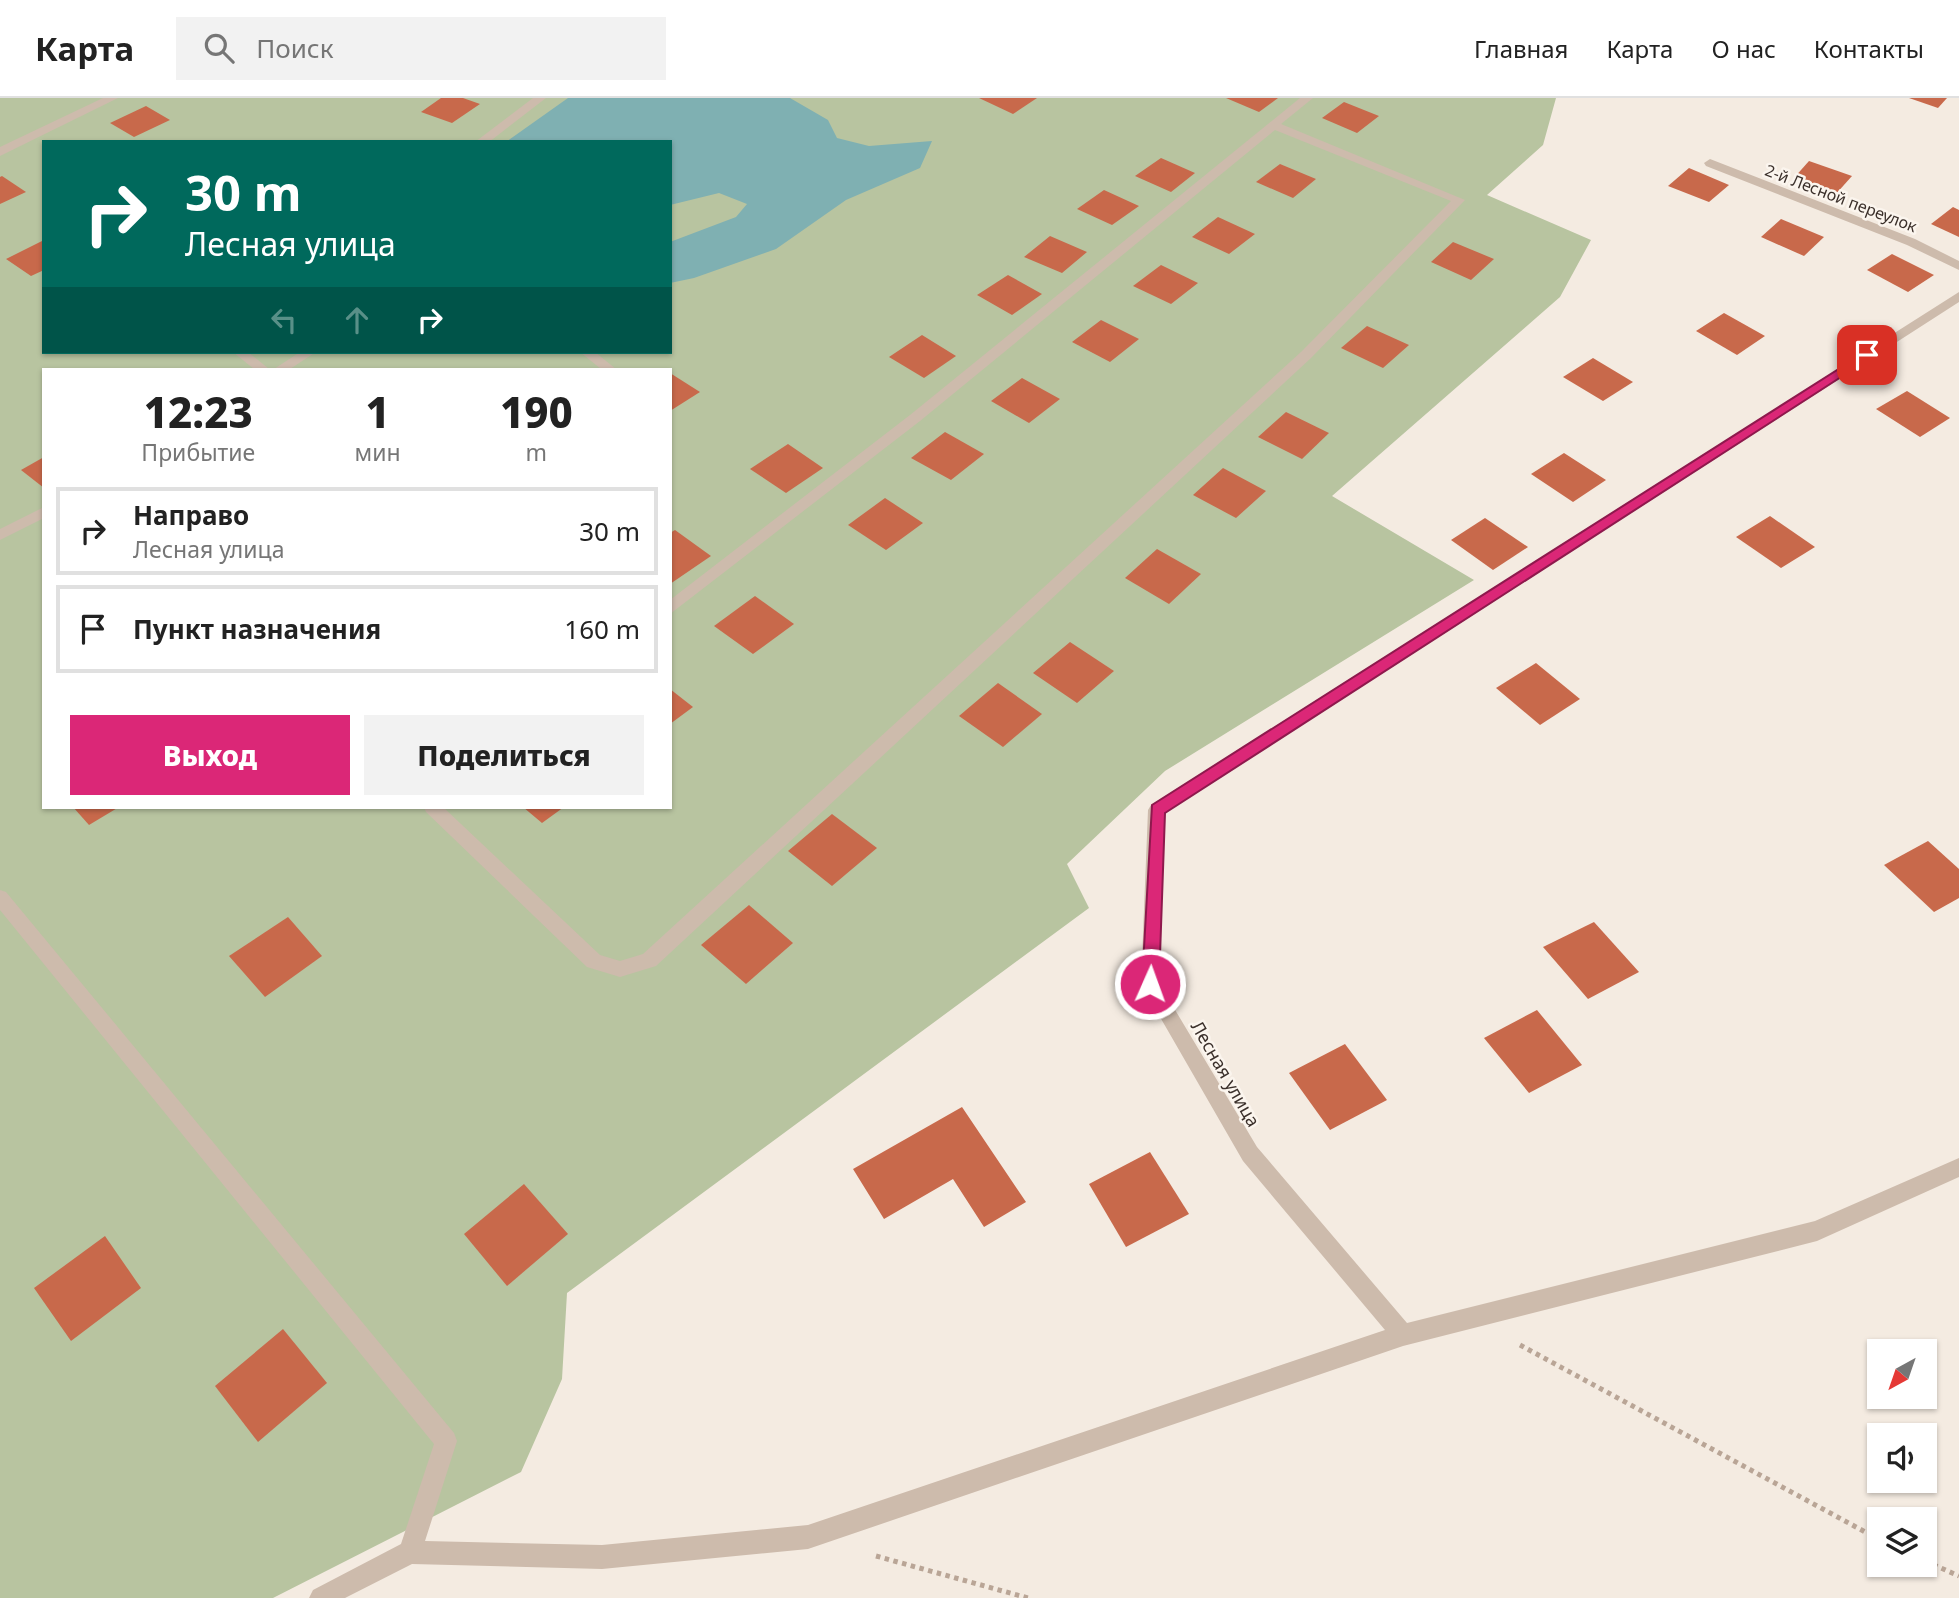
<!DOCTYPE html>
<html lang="ru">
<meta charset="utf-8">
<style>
:root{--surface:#fff;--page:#f2f2f2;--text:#222;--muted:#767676;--line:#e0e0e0;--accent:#db2777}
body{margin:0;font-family:"Noto Sans",sans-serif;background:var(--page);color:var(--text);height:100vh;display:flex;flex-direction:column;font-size:26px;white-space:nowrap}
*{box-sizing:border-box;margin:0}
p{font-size:23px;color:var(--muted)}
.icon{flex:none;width:38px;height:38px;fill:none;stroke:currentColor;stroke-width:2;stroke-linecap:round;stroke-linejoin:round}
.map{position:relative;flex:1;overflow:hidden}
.side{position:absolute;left:42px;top:270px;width:630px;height:441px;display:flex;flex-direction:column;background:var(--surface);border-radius:0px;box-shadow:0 2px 5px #0004}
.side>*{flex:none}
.top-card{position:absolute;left:42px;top:42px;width:630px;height:214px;border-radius:0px;box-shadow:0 2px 5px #0004;background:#00695c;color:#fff;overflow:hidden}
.needle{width:46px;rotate:220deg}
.buttons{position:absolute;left:1867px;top:1241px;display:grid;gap:14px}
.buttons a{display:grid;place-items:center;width:70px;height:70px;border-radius:0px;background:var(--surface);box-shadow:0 2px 5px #0004;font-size:35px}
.pin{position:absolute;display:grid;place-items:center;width:60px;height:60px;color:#fff;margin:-30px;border-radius:14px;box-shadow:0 4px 10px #0006}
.me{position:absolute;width:77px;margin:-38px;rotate:2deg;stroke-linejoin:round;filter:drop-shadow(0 0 5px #0008)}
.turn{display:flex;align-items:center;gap:24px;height:147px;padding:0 28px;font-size:32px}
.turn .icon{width:91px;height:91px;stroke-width:2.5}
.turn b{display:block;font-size:49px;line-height:60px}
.lanes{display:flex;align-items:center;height:66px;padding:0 28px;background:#0003;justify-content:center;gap:35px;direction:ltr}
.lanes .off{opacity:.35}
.eta{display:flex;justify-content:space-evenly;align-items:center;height:119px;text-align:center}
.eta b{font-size:42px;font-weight:800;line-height:49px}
.cta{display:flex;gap:14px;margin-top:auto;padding:14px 28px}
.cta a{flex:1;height:80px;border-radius:0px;background:var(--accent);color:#fff;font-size:28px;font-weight:800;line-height:80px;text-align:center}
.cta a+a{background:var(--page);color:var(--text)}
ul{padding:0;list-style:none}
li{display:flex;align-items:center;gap:21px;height:88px;margin:0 14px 10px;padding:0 14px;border:4px solid var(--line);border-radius:0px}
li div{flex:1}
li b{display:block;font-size:26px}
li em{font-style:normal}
header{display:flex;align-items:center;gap:42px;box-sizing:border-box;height:98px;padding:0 35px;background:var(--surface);border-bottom:2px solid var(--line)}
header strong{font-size:33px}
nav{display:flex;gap:38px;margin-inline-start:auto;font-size:24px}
.search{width:490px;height:63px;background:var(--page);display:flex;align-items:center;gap:18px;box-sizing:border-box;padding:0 24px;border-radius:0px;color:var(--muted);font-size:26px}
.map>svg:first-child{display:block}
.green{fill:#b8c4a0;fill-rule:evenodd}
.water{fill:#7fb0b2}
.building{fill:#c8694b}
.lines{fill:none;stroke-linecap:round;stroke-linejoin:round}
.path{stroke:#b9a596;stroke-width:5;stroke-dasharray:4.5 4.5;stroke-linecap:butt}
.minor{fill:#cdbbac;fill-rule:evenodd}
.route{fill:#db2777;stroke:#8e194d;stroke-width:2}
.labels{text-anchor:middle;stroke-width:5;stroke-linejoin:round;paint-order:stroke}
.far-street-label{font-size:16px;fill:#3b302b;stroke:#fbf5ee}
.street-label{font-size:18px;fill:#3b302b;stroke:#fbf5ee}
</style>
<header>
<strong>Карта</strong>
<div class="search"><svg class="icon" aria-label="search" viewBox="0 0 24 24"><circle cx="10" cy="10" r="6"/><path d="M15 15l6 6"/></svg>Поиск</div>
<nav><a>Главная</a><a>Карта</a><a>О нас</a><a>Контакты</a></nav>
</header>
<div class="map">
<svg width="1959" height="1500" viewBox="0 0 1959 1500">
<rect width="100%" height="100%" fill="#f4ebe1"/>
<path class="green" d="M0,0h1556l-13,47 -56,50 104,45 -31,57 -228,199 142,84 -309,191 -98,93 22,44 -522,385 -5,86 -41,93 -248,126h-273zM44,44h626v210h-626zM44,271h626v438h-626z"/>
<polygon class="water" points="568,0 790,0 828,22 837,40 869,48 932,43 920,70 846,102 776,151 694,180 670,185 670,144 736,119 747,106 719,95 670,107 670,44 506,44"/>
<g class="building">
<polygon points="441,0 463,0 480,6 452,25 421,14"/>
<polygon points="979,0 1037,0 1013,16"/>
<polygon points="1226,0 1278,0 1259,14"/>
<polygon points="1909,0 1947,0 1938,10"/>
<polygon points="1344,4 1379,18 1357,35 1322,20"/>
<polygon points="146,8 170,22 134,39 110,25"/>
<polygon points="1161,60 1195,75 1171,94 1135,78"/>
<polygon points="1809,63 1852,78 1835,97 1793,81"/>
<polygon points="1280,66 1316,81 1293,100 1256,84"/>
<polygon points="1689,70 1729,87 1709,104 1668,88"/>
<polygon points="2,78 26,94 0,106 0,79"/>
<polygon points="1104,92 1139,108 1112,127 1077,111"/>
<polygon points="1953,109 1959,112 1959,139 1931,126"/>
<polygon points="1218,119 1255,136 1229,156 1192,139"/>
<polygon points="1781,121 1824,139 1804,158 1761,139"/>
<polygon points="1050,138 1087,154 1062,175 1024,159"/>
<polygon points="44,142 44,172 31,178 6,161"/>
<polygon points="1453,144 1494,161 1471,182 1431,164"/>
<polygon points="1892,156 1934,177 1908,194 1867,172"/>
<polygon points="1161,167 1198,185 1171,206 1133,188"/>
<polygon points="1008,177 1042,196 1012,217 977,197"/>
<polygon points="1724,215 1765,238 1737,257 1696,233"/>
<polygon points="1101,222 1139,241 1110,264 1072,244"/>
<polygon points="1367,228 1409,247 1383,270 1341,250"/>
<polygon points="922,237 956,258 924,280 889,259"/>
<polygon points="1593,260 1633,284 1603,303 1563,279"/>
<polygon points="670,275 700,294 670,313"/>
<polygon points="1022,280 1060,301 1029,325 991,303"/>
<polygon points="1907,293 1950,320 1920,339 1876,311"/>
<polygon points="1286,314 1329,335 1302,361 1258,339"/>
<polygon points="945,334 984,356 951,382 911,360"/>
<polygon points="788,346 823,370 786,395 750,371"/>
<polygon points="1564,355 1606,382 1573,404 1531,376"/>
<polygon points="44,359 44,390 21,372"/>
<polygon points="1223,370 1266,393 1236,420 1193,397"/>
<polygon points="885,400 923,425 886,452 848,427"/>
<polygon points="1770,418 1815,449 1781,470 1736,439"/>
<polygon points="1485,420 1528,449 1493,472 1451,442"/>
<polygon points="675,432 711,458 670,486 670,435"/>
<polygon points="1157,451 1201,476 1169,506 1125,480"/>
<polygon points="755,498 794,526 753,556 714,528"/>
<polygon points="1070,544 1114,573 1077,605 1033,575"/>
<polygon points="1536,565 1580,601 1540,627 1496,590"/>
<polygon points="998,585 1042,616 1003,649 959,618"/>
<polygon points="670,591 693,609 670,626"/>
<polygon points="73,709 119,709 89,727"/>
<polygon points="523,709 564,709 542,725"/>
<polygon points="832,716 877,750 832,788 788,753"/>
<polygon points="1928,743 1959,771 1959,800 1934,814 1884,767"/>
<polygon points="749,807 793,845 746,886 701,847"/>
<polygon points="288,819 322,858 265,899 229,858"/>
<polygon points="1594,824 1639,874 1588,901 1543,849"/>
<polygon points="1537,912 1582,967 1529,995 1484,940"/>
<polygon points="1345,946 1387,1002 1330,1032 1289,975"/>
<polygon points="962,1009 1026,1104 984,1129 953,1081 884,1121 853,1071"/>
<polygon points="1150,1054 1189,1116 1126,1149 1089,1086"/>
<polygon points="524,1086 568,1136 507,1188 464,1136"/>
<polygon points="105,1138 141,1190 71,1243 34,1190"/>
<polygon points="283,1231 327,1285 258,1344 215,1288"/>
</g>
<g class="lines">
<g class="path">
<polyline points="1520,1247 1880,1442"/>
<polyline points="876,1458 1028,1500"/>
<polyline points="1925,1463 1959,1478"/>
</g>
<g class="minor">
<polygon points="103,0 118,0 0,58 0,49"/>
<polygon points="533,0 546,0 489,44 475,44"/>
<polygon points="1300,0 1313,0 1281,26 1465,102 1311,260 656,868 620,879 587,869 426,714 424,709 443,709 600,857 620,863 643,856 1301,254 1451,103 1275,32 920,323 670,516 670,502 910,317"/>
<polygon points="1710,61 1915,141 1959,163 1959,172 1907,147 1706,68 1704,65"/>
<polygon points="1959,194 1959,204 1165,715 1159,885 1257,1049 1407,1225 1815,1123 1959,1060 1959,1079 1817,1143 1403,1248 808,1451 602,1471 412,1466 345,1500 309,1500 313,1492 401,1446 434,1346 0,812 0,792 6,794 454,1335 457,1343 425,1443 602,1447 808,1427 1385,1232 1243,1063 1141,886 1148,712 1151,707"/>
<polygon points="233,254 248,254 269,271 254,271"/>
<polygon points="300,254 316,254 290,271 274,271"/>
<polygon points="580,254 595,254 616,271 601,271"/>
<polygon points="44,409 44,420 0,442 0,431"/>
</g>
</g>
<polygon class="route" points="1867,253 1872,254 1872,259 1165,715 1159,886 1156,891 1150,894 1144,891 1142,886 1152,707"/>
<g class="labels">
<g class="far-street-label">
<text transform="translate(1841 100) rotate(21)" y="6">2-й Лесной переулок</text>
</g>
<g class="street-label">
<text transform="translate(1225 976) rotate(60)" y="6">Лесная улица</text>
</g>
</g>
</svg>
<div class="buttons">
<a><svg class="needle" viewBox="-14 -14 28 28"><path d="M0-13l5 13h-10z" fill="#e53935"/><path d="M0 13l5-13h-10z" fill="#767676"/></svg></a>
<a><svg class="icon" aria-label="sound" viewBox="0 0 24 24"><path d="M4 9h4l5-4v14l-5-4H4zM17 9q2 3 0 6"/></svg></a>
<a><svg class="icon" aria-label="layers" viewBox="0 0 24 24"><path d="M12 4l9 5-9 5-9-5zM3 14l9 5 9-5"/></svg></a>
</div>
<div class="pin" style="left:1867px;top:257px;background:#d93025"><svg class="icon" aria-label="arrive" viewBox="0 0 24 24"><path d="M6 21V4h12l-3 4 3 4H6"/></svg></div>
<svg class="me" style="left:1150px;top:886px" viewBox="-20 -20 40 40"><circle r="17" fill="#db2777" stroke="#fff" stroke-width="3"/><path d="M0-11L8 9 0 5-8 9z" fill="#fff"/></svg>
<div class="top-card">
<div class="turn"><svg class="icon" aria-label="right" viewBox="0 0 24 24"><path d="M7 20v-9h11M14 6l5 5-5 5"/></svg><div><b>30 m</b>Лесная улица</div></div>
<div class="lanes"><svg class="icon off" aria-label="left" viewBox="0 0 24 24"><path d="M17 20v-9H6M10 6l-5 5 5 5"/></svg><svg class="icon off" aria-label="ahead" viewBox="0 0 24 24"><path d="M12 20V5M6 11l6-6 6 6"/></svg><svg class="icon" aria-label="right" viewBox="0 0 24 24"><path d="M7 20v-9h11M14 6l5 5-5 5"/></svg></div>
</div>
<section class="side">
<div class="eta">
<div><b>12:23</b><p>Прибытие</p></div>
<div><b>1</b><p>мин</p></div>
<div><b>190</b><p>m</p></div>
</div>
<ul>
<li><svg class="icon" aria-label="right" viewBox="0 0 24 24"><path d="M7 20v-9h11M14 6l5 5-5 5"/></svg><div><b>Направо</b><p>Лесная улица</p></div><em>30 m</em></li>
<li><svg class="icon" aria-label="arrive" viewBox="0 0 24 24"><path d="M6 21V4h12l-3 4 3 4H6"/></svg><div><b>Пункт назначения</b></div><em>160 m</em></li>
</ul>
<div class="cta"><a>Выход</a><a>Поделиться</a></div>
</section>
</div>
